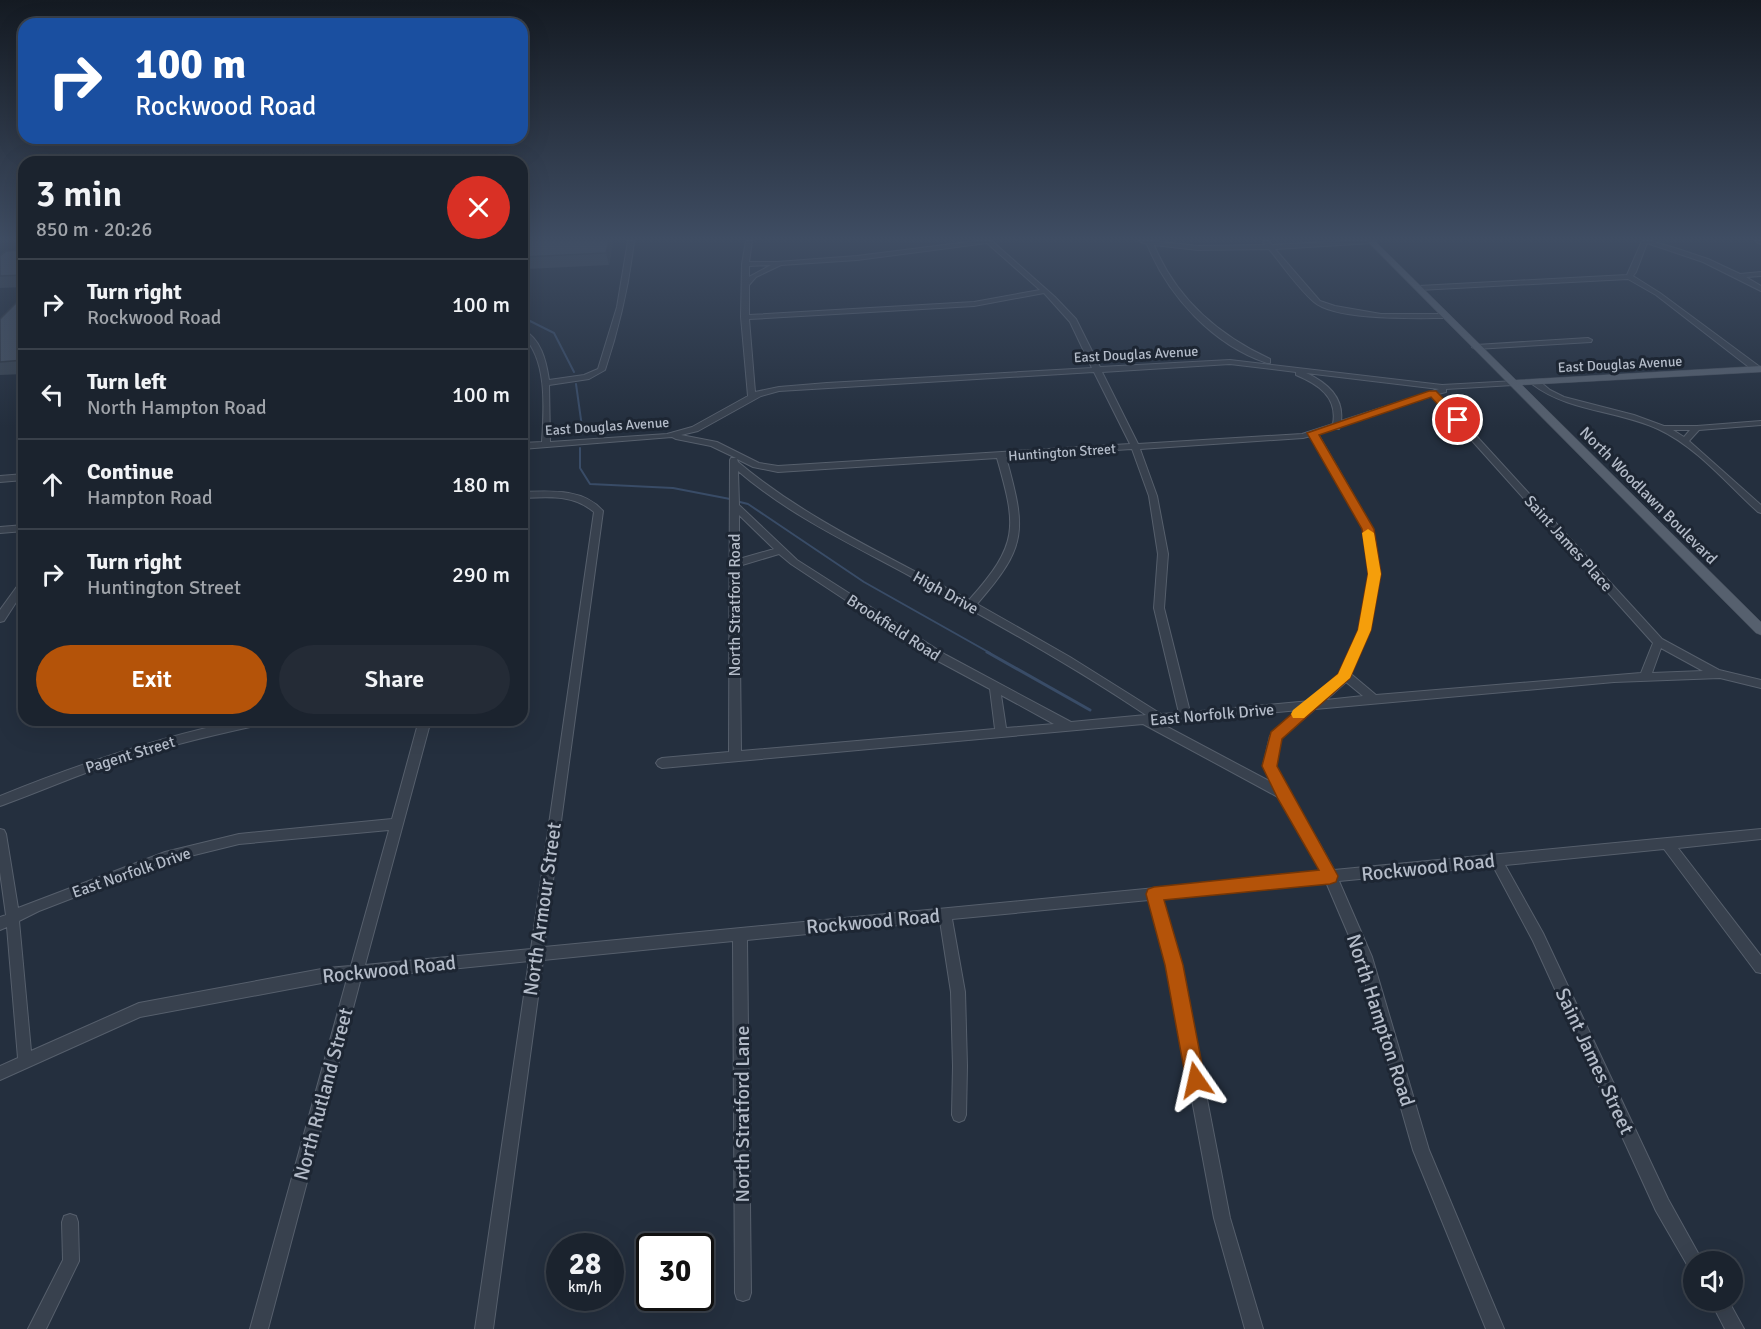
<!DOCTYPE html>
<meta charset="utf-8">
<style>
:root{--surface:#1b232e;--page:#242b36;--text:#f1f3f6;--muted:#a0a4aa;--line:#39404a;--accent:#b45309}
body{margin:0;font-family:Signika,sans-serif;background:var(--page);color:var(--text);height:100vh;display:flex;flex-direction:column;font-size:22px;white-space:nowrap}
*{box-sizing:border-box;margin:0}
p{font-size:20px;color:var(--muted)}
.icon{flex:none;width:33px;height:33px;fill:none;stroke:currentColor;stroke-width:2;stroke-linecap:round;stroke-linejoin:round}
.map{position:relative;flex:1;overflow:hidden}
.drawer{position:absolute;left:18px;top:156px;width:510px;height:570px;display:flex;flex-direction:column;background:var(--surface);border-radius:18px;box-shadow:0 6px 24px #0002,0 0 0 2px var(--line)}
.drawer>*{flex:none}
.top-card{position:absolute;left:18px;top:18px;width:510px;height:126px;border-radius:18px;box-shadow:0 6px 24px #0002,0 0 0 2px var(--line);background:#1a4fa0;color:#fff;overflow:hidden}
.tools{position:absolute;left:1683px;top:1251px;display:grid;gap:12px}
.tools a{display:grid;place-items:center;width:60px;height:60px;border-radius:50%;background:var(--surface);box-shadow:0 6px 24px #0002,0 0 0 2px var(--line);font-size:30px}
.speed{position:absolute;left:546px;top:1233px;display:flex;gap:12px;font-size:30px;font-weight:700;text-align:center}
.speed>*{display:grid;place-content:center;width:78px;height:78px;border-radius:50%;background:var(--surface);box-shadow:0 6px 24px #0002,0 0 0 2px var(--line);line-height:1}
.speed small{font-size:15px;font-weight:400}
.speed .limit{border:3px solid #111;border-radius:9px;background:#fff;color:#111}
.pin{position:absolute;display:grid;place-items:center;width:51px;height:51px;color:#fff;margin:-26px;border:3px solid #fff;border-radius:50%;box-shadow:0 2px 6px #0007}
.me{position:absolute;width:66px;margin:-33px;rotate:349deg;stroke-linejoin:round;filter:drop-shadow(0 0 4px #0008)}
.turn{display:flex;align-items:center;gap:21px;height:126px;padding:0 18px;font-size:27px}
.turn .icon{width:78px;height:78px;stroke-width:2.5}
.turn b{display:block;font-size:42px;line-height:51px}
.round{display:grid;place-items:center;flex:none;width:63px;height:63px;border-radius:32px;background:var(--page)}
.head{display:flex;align-items:center;justify-content:space-between;height:102px;padding:0 18px}
h1{font-size:36px;font-weight:600;line-height:45px}
.primary-button{display:flex;gap:12px;margin-top:auto;padding:12px 18px}
.primary-button a{flex:1;height:69px;border-radius:36px;background:var(--accent);color:#fff;font-size:24px;font-weight:600;line-height:69px;text-align:center}
.primary-button a+a{background:var(--page);color:var(--text)}
ul{padding:0;list-style:none}
li{display:flex;align-items:center;gap:18px;height:90px;padding:0 18px;border-top:2px solid var(--line)}
li div{flex:1}
li b{display:block;font-size:22px}
li em{font-style:normal}
.map>svg:first-child{display:block}
.lines{fill:none;stroke-linecap:round;stroke-linejoin:round}
.stream-far1{stroke:#394c67;stroke-width:2}
.stream{stroke:#394c67;stroke-width:3}
.minor-casing{stroke:#565f6c;stroke-width:2}
.major-casing{stroke:#414a57;stroke-width:1}
.minor{fill:#38414e;fill-rule:evenodd}
.major{fill:#56606e;fill-rule:evenodd}
.wall{fill:#3b4654}
.shaded-wall{fill:#303945}
.building{fill:#455162;stroke:#303945;stroke-width:1.5}
.route{fill:#b45309;stroke:#753606;stroke-width:1.5}
.slow{fill:#f59e0b}
.labels{text-anchor:middle;stroke-width:6;stroke-linejoin:round;paint-order:stroke}
.far-street-label{font-size:14px;fill:#b4bcc9;stroke:#1d2633}
.street-label{font-size:16px;fill:#b4bcc9;stroke:#1d2633}
.near-street-label{font-size:20px;fill:#b4bcc9;stroke:#1d2633}
</style>
<div class="map">
<svg width="1761" height="1329" viewBox="0 0 1761 1329">
<rect width="100%" height="100%" fill="#242f3e"/>
<g class="lines">
<g class="stream-far1">
<polyline points="522,317 554,333 574,372"/>
<polyline points="576,384 583,434"/>
<polyline points="580,448 580,468 590,484 673,488 730,499"/>
<polyline points="740,502 748,504 864,582 990,653"/>
</g>
<polyline class="stream" points="987,652 1090,710"/>
<g class="minor-casing">
<g id="minor">
<path d="M628,241h6c-5,44 -15,87 -29,129l-16,9 -40,6 1,57 117,-8 25,-7 56,-31 -7,-79 1,-53 4,-23h6l-3,21h28l80,-6 119,-15h16l63,56 21,22 24,48 130,-7 212,25 74,-4 1,2 -4,2 -67,4v3l-8,2 224,245 57,31 42,10v8l-41,-10 -106,4 -299,27 -34,29 -6,28 12,24 31,51 16,29 427,-41v10l-83,9 83,108v17l-5,-1 -92,-123 -159,16 38,68 125,266 35,63h-9v8l-5,-2 -33,-57 -123,-270 -40,-75 -154,15 33,76 57,193 75,179h-18l-73,-179 -55,-193 -32,-75 -164,17 19,66 49,253 33,111h-18l-31,-111 -47,-253 -18,-65 -197,19 13,73 2,74 -1,49 -2,5 -5,2 -5,-2 -2,-5 1,-49 -2,-74 -11,-71 -193,19 4,353 -2,6 -6,2 -6,-2 -2,-6 -2,-352 -190,19 -50,369h-18l54,-368 -168,17 -93,351h-18l97,-350 -20,3 -187,35 -140,63v-14l18,-8 -11,-131 -7,3v-13l6,-2 -6,-43v-43l4,1 2,4 12,74 147,-56 74,-18 153,-15 27,-99h12l-66,245 166,-16 63,-437c-21,-18 -46,-15 -72,-14v-6c28,-1 61,-4 81,19l-59,436 777,-75 -11,-23 -32,-52 -135,-73 -481,44 -4,-2 -2,-3 2,-3 4,-2 67,-6 1,-292 1,-2h5l-25,-12 -35,-7 -4,-2 -150,12v-6l20,-1c2,-33 6,-83 -20,-107v-6c19,10 24,31 27,51l35,-5 14,-6 19,-62zM987,243l53,47 -66,12 -225,13v-30l7,-8 25,-12 76,-5zM771,265l-22,12v-11zM1044,293l26,29 22,46 -265,15 -48,4 -24,5 -6,-73 225,-13zM1230,364l66,8v3c22,9 42,22 37,49l-31,10 -164,10 -36,-72zM1094,372l36,72 -352,22 -19,-3 -42,-21 -36,-7 17,-4 63,-35 18,-5zM1306,373l133,16 -98,32c3,-24 -15,-39 -35,-48zM1432,396l221,247 -12,30 -265,22 -25,-21 18,-44 10,-56 -6,-45 -55,-95 15,-5h6l1,-3zM1311,436l52,93 6,45 -10,56 -19,46 -30,25 -120,11 -26,-104 4,-54 -11,-58 -17,-47 163,-11zM1132,449l17,47 9,58 -4,54 25,105 -18,1 -91,-57 -93,-53c51,-58 49,-74 29,-147zM997,458c20,70 22,86 -28,142 -79,-43 -162,-80 -231,-138l-1,-3 16,8 25,5zM738,471c51,44 113,73 172,105 80,44 160,88 236,139l-75,7 -125,-67 -149,-95 -58,-55zM739,515l35,34 -35,10zM779,554l12,10 147,97 52,28 5,40 -254,22 -2,-185zM1661,648l42,23 -51,2zM1346,682l17,14 -37,4zM1001,695l53,29 -48,4zM1299,710l-29,26 -7,30 8,16 -111,-59zM389,830l-38,136 -24,2 -188,35 -108,48 -12,-130 20,-10 127,-49 73,-18z"/>
<path d="M1138,241h14l46,5 68,-1 -3,-3 1,-1h4l4,4 73,-4h31l-3,2 -98,6 45,52 15,5 46,8h65l4,2 -4,2c-30,0 -110,3 -132,-16 -17,-15 -31,-36 -45,-53l-71,1 -44,-5c22,53 64,90 116,114v4h-3c-54,-18 -99,-67 -120,-119z"/>
<polygon points="1642,241 1651,241 1678,249 1708,259 1740,274 1761,272 1761,276 1746,277 1761,286 1761,291 1703,262 1647,243 1636,272 1633,276 1660,293 1760,367 1760,371 1754,371 1656,295 1628,279 1419,290 1416,288 1419,286 1627,275"/>
<polygon points="1755,241 1761,241 1761,244"/>
<polygon points="1588,338 1592,340 1591,342 1476,349 1472,347 1476,345"/>
<path d="M1532,380h6l12,10 14,7 70,18 30,11h33l64,-5v4l-62,5 -10,11 72,64v8l-3,-1c-31,-28 -61,-65 -100,-83 -41,-19 -89,-17 -126,-45zM1673,430h17l-6,7z"/>
<polygon points="24,474 24,480 0,482 0,476"/>
<polygon points="24,525 24,531 0,533 0,527"/>
<polygon points="24,580 24,590 4,621 0,622 0,610 21,581"/>
<path d="M242,720h28l-2,3 -4,1c-56,12 -111,25 -165,44 -33,12 -66,26 -99,38v-10c79,-32 159,-59 242,-76z"/>
<polygon points="70,1214 76,1216 78,1222 79,1261 46,1329 28,1329 63,1260 62,1222 64,1216"/>
<polygon points="1710,1300 1728,1300 1744,1329 1725,1329"/>
</g>
</g>
<g class="major-casing">
<polygon id="major" points="1367,241 1375,241 1516,380 1761,366 1761,372 1522,385 1761,622 1761,635 1756,633"/>
</g>
<use href="#minor" class="minor"/>
<use href="#major" class="major"/>
</g>
<g class="wall">
<polygon points="613,241 609,265 527,269 523,257"/>
<polygon points="24,250 24,287 0,288 0,256"/>
<polygon points="24,295 24,374 0,375 0,319"/>
</g>
<polygon class="shaded-wall" points="609,241 613,241 609,265 606,253"/>
<g class="building">
<polygon points="528,241 609,241 606,253 523,257"/>
<polygon points="24,250 24,275 0,276 0,256 6,251"/>
<polygon points="24,295 24,360 0,362 0,319"/>
</g>
<linearGradient id="sky" x2="0" y2="1"><stop stop-color="#141a22"/><stop offset="0.56" stop-color="#3f4d63"/><stop offset="1" stop-color="#3f4d63" stop-opacity="0"/></linearGradient>
<rect width="1761" height="427" fill="url(#sky)"/>
<polygon class="route" points="1429,391 1436,391 1461,417 1461,422 1454,422 1431,397 1319,435 1374,529 1381,574 1371,630 1350,678 1282,739 1277,766 1338,876 1336,882 1330,884 1164,900 1183,965 1205,1080 1202,1087 1196,1090 1189,1087 1186,1080 1165,965 1146,894 1148,889 1154,887 1319,870 1278,799 1262,766 1271,732 1338,674 1358,630 1368,574 1362,529 1307,433"/>
<polygon class="slow" points="1368,529 1374,533 1381,574 1371,630 1350,678 1304,718 1293,718 1291,714 1293,710 1338,674 1358,630 1368,574 1362,533"/>
<g class="labels">
<g class="far-street-label">
<text transform="translate(1136 354) rotate(-3)" y="5">East Douglas Avenue</text>
<text transform="translate(1620 364) rotate(-3)" y="5">East Douglas Avenue</text>
<text transform="translate(607 426) rotate(-4)" y="5">East Douglas Avenue</text>
<text transform="translate(1062 452) rotate(-4)" y="5">Huntington Street</text>
</g>
<g class="street-label">
<text transform="translate(1649 495) rotate(45)" y="6">North Woodlawn Boulevard</text>
<text transform="translate(1569 543) rotate(48)" y="6">Saint James Place</text>
<text transform="translate(946 592) rotate(29)" y="6">High Drive</text>
<text transform="translate(734 605) rotate(-90)" y="6">North Stratford Road</text>
<text transform="translate(894 627) rotate(33)" y="6">Brookfield Road</text>
<text transform="translate(1212 714) rotate(-5)" y="6">East Norfolk Drive</text>
<text transform="translate(130 754) rotate(-17)" y="6">Pagent Street</text>
<text transform="translate(131 872) rotate(-19)" y="6">East Norfolk Drive</text>
</g>
<g class="near-street-label">
<text transform="translate(1428 867) rotate(-6)" y="7">Rockwood Road</text>
<text transform="translate(542 909) rotate(-82)" y="7">North Armour Street</text>
<text transform="translate(873 921) rotate(-5)" y="7">Rockwood Road</text>
<text transform="translate(389 969) rotate(-6)" y="7">Rockwood Road</text>
<text transform="translate(1381 1020) rotate(72)" y="7">North Hampton Road</text>
<text transform="translate(1595 1061) rotate(65)" y="7">Saint James Street</text>
<text transform="translate(323 1094) rotate(-75)" y="7">North Rutland Street</text>
<text transform="translate(742 1114) rotate(-90)" y="7">North Stratford Lane</text>
</g>
</g>
</svg>
<div class="tools">
<a><svg class="icon" aria-label="sound" viewBox="0 0 24 24"><path d="M4 9h4l5-4v14l-5-4H4zM17 9q2 3 0 6"/></svg></a>
</div>
<div class="speed"><div>28<small>km/h</small></div><div class="limit">30</div></div>
<div class="pin" style="left:1458px;top:420px;background:#d93025"><svg class="icon" aria-label="arrive" viewBox="0 0 24 24"><path d="M6 21V4h12l-3 4 3 4H6"/></svg></div>
<svg class="me" style="left:1196px;top:1080px" viewBox="-20 -20 40 40"><path d="M0-17L14 15 0 8-14 15z" fill="#b45309" stroke="#fff" stroke-width="4"/></svg>
<div class="top-card">
<div class="turn"><svg class="icon" aria-label="right" viewBox="0 0 24 24"><path d="M7 20v-9h11M14 6l5 5-5 5"/></svg><div><b>100 m</b>Rockwood Road</div></div>
</div>
<section class="drawer">
<div class="head"><div><h1>3 min</h1><p>850 m · 20:26</p></div><a class="round" style="background:#d93025;color:#fff"><svg class="icon" aria-label="close" viewBox="0 0 24 24"><path d="M6 6l12 12M18 6L6 18"/></svg></a></div>
<ul>
<li><svg class="icon" aria-label="right" viewBox="0 0 24 24"><path d="M7 20v-9h11M14 6l5 5-5 5"/></svg><div><b>Turn right</b><p>Rockwood Road</p></div><em>100 m</em></li>
<li><svg class="icon" aria-label="left" viewBox="0 0 24 24"><path d="M17 20v-9H6M10 6l-5 5 5 5"/></svg><div><b>Turn left</b><p>North Hampton Road</p></div><em>100 m</em></li>
<li><svg class="icon" aria-label="ahead" viewBox="0 0 24 24"><path d="M12 20V5M6 11l6-6 6 6"/></svg><div><b>Continue</b><p>Hampton Road</p></div><em>180 m</em></li>
<li><svg class="icon" aria-label="right" viewBox="0 0 24 24"><path d="M7 20v-9h11M14 6l5 5-5 5"/></svg><div><b>Turn right</b><p>Huntington Street</p></div><em>290 m</em></li>
</ul>
<div class="primary-button"><a>Exit</a><a>Share</a></div>
</section>
</div>
